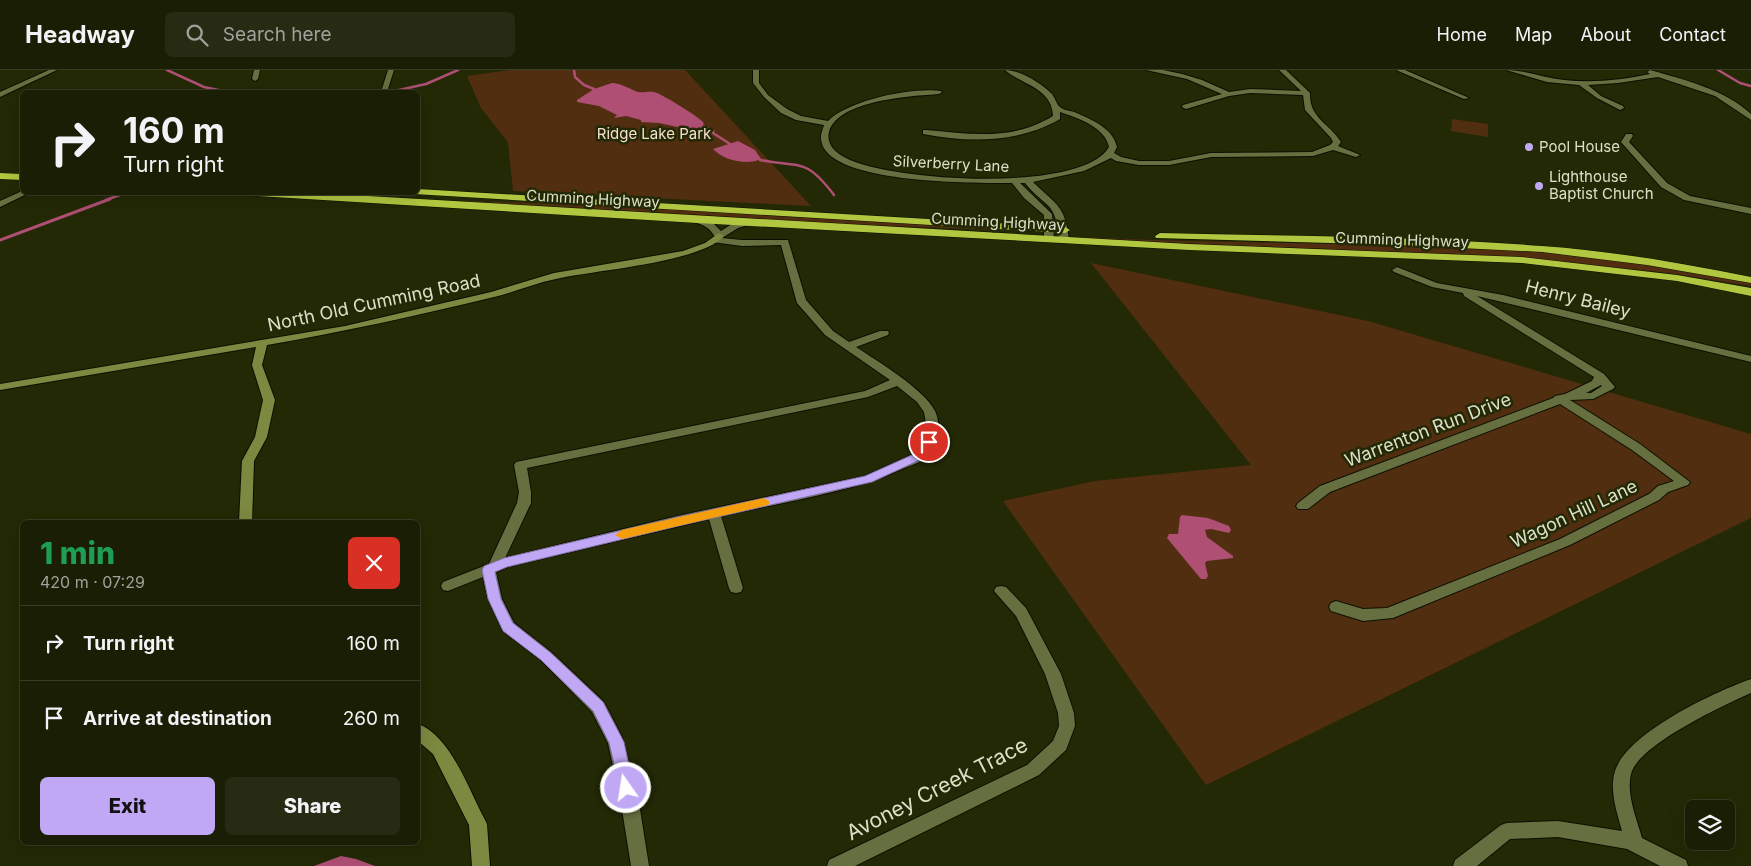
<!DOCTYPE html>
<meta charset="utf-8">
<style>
:root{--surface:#1a1e04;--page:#272b13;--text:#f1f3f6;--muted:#9fa29a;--line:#383c26;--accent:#c0a8f4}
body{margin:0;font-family:Inter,sans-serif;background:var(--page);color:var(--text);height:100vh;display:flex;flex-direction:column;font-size:19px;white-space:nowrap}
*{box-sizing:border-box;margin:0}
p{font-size:16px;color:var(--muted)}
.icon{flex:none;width:28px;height:28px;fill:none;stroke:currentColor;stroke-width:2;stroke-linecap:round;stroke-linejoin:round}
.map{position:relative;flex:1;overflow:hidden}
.details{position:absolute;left:20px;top:450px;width:400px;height:325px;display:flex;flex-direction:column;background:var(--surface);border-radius:8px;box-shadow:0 5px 20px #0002,0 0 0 1px var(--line)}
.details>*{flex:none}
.hud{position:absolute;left:20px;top:20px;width:400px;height:105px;border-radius:8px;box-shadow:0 5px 20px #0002,0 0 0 1px var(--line);background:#1a1e04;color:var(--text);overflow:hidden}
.fabs{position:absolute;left:1685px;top:730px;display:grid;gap:10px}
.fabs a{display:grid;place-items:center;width:50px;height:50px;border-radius:8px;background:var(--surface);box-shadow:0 5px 20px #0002,0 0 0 1px var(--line);font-size:25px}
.pin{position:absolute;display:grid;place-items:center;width:42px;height:42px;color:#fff;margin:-21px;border:2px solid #fff;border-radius:50%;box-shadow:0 1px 5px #0007}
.me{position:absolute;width:55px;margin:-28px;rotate:347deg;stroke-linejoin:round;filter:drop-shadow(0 0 4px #0008)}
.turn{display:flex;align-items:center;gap:18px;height:105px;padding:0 20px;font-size:22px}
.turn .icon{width:65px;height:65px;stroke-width:2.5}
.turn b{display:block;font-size:35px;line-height:42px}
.round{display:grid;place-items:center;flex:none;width:52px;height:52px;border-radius:8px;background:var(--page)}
.summary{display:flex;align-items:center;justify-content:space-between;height:85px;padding:0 20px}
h1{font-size:30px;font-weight:800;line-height:38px;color:#1e9e55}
.button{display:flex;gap:10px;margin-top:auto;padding:10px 20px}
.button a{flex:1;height:58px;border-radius:8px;background:var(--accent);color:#111;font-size:20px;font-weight:800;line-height:58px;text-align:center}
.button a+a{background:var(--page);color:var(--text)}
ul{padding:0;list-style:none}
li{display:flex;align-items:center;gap:15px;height:75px;padding:0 20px;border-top:1px solid var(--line)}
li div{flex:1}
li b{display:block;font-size:19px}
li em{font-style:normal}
header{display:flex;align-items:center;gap:30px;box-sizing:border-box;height:70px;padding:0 25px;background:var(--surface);border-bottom:1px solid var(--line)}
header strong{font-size:24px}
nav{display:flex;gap:28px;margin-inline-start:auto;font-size:18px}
.search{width:350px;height:45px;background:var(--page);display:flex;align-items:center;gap:12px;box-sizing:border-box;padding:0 18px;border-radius:8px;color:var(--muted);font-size:19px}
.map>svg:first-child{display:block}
.green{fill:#522e10}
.water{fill:#ae4f73}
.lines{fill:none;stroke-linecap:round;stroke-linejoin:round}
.stream-far1{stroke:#ae4f73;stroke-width:2.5}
.stream{stroke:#ae4f73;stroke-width:3}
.street-casing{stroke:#0d1000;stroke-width:2}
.secondary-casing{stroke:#0d1000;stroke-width:2}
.highway-casing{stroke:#0d1000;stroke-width:1}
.street{fill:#656f40;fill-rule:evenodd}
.secondary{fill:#7c8940;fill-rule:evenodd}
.highway{fill:#b1c73f;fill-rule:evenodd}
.route{fill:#c0a8f4;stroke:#7d6d9f}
.slow{fill:#f59e0b}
.poi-dot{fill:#c0a8f4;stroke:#232805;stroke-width:2}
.labels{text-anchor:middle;stroke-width:5;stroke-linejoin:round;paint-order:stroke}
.far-park-label{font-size:15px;fill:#f4dece;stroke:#232805}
.far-poi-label{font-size:15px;fill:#dbe1c8;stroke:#232805;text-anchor:start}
.far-street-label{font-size:15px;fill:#dbe1c8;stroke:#232805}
.street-label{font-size:18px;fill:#dbe1c8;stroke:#232805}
.near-street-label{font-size:21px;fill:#dbe1c8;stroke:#232805}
</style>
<header>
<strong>Headway</strong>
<div class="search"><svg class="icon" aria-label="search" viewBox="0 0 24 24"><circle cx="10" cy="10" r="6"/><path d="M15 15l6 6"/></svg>Search here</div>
<nav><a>Home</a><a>Map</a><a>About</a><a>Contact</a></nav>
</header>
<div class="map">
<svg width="1751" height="796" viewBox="0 0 1751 796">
<rect width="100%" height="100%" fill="#232805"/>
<g class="green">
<polygon points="510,0 685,0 811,136 513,121 508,72 481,38 467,6"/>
<polygon points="1452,49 1488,54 1488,67 1451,61"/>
<polygon points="457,131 592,134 1026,159 1025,161 788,152"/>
<path d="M1082,167c152,8 304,4 456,15 72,4 142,18 213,30v4l-81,-13 -160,-16 -427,-18z"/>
<polygon points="1091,193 1368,251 1751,364 1751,448 1206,715 1003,431 1095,411 1251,395"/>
</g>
<g class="water">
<path d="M612,13c9,0 17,6 26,9 6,1 10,-1 16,0 8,2 44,24 50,31l-2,2 13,6 -5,3 -51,-11 -18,-1v-2l-15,-4 -12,2 3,-3 -18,-9 -22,-4v-2l17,-11z"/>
<path d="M738,71l17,9 6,9c-14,7 -38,1 -48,-10z"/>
<polygon points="1182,445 1208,448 1229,456 1231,460 1229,463 1211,459 1205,460 1207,467 1233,486 1233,488 1207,491 1205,493 1208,506 1206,509 1201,509 1167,468 1169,464 1178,464 1180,447"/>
<polygon points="341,786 356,789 375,796 314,796"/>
</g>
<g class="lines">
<g class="stream-far1">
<polyline points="167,0 204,17 228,22"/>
<polyline points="574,0 575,7 584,15 594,19"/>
<polyline points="1718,0 1740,13 1751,16"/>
<polyline points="390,22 426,14 458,0"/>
<polyline points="702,55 709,59"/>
<polyline points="713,63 730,74"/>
<path d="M760,90c41,8 45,-3 74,35"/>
<polyline points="106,130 128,122"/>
</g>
<polyline class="stream" points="0,170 110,129"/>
<g class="street-casing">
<g id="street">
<polygon points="49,0 57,0 0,27 0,22"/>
<polygon points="254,0 260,0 258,9 255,11 252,9"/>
<polygon points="388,0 394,0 387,22 381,22"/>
<path d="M753,0h6v13l9,12 19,14 14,7 27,5c21,-21 84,-34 113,-30l1,1 -3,2c-28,2 -101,6 -110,38 -3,13 7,21 17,26 43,23 236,36 263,-11 -4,-20 -31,-29 -49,-35v7c-41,24 -91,24 -137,15v-4h3c46,4 86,11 127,-14 -1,-28 -31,-31 -48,-46 15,0 36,13 47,24 3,4 5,11 8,13 3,3 11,4 14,5 17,7 39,16 43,35l-3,6 7,4 18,4h30l42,-8 101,-1 18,-7 3,-3 -2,-4 -26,-28 -2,-15 -53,-2 -21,3 -43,13 -4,-2 1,-2 39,-11 -35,-15 -41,-9h17l19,4 20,6 27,12 21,-3 51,2 -22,-21h7l24,23c-1,25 19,30 31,49l-3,4 22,9 -4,2 -23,-7 -20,6 -102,1 -42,8h-30l-23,-4 -5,-3 -27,13 -51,11c23,23 32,22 36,58l-5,3 -5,-3c-3,-40 -13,-31 -34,-57h-5l32,31 2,25 -5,3 -5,-3v-24l-20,-17 -12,-15c-33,0 -188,2 -191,-44 -1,-4 2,-10 3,-14l-28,-5 -15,-7 -17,-16 -11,-14z"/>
<polygon points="1396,0 1405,0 1469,28 1464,29"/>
<path d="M1506,0c19,0 38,8 58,10 29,3 58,0 86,-6l-3,-2 3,-2c35,10 74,19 101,44v6l-36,-24 -57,-19 -40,6 -30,2 13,11 22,10 1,2 -4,2 -23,-12 -18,-13 -32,-3z"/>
<polygon points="1626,64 1632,64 1633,66 1629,72 1667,113 1690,126 1751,138 1751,144 1684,130 1661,117 1621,72"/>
<polygon points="22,121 22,122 31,122 0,137 0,131"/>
<polygon points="349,122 359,122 350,131 344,131 343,129"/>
<path d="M697,147l16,6 8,8 11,-7 19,-4 4,3 -17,5 -16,10 20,2h46l18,60 27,31 16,11 31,-11h8l1,2 -1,2 -32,12c21,14 68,42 79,64 8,16 0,38 -12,49 -6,4 -15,6 -21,9 -57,25 -120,33 -181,47l22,72 -2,4 -5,1 -5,-1 -2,-4 -20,-69 -202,48 -11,5 6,27 12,24 37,29 53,50 18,35 17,66 10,63h-18l-10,-63 -13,-60 -16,-31 -51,-52 -38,-29 -15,-32 -5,-22 -35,14 -5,-1 -2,-4 2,-4 46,-18 28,-61 2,-11 -5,-27 2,-3 349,-71 25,-11 -65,-45 -28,-32 -16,-58 -39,1 -30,-4v-4l3,-1c-5,-9 -11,-12 -21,-15v-4zM897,316l20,16 7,10 3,17 -4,12 -9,13 -49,22 -188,40 -172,42 26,-55v-11l-4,-24 341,-71z"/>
<path d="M1397,197l40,16 66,12 248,61v6l-274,-66 127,78 11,13 -2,2 -20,10 -23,1 70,44 50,38 -2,3 -20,7 -9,8 -89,45 -177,73 -30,3 -32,-10 -2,-4 2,-4 5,-2 27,8 24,-1 173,-69 89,-45 9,-8 16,-5 -42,-31 -72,-46 -230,88 -22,17h-10l-2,-3 2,-3 22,-17 233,-88 2,-2 10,-2 27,-13 2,-4 -130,-81 -1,-3 -31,-6 -38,-15 -2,-2zM1601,315l1,1 -11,7h-5z"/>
<polygon points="1001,516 1006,517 1026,538 1061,604 1074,643 1075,656 1066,680 1039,705 855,796 827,796 829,790 1027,695 1053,671 1059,656 1058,643 1045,604 1016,546 994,521 996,517"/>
<path d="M1751,609v14c-27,12 -113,52 -120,81 -5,21 6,45 11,64l44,22 2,6h-28l-33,-17 -69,-12 -48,2 -33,27h-24l2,-6 46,-35 6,-2 51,-2 64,10c-5,-18 -13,-41 -7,-60 12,-38 99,-79 136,-92z"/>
</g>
</g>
<g class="secondary-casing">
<g id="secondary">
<path d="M719,163l5,3c-24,27 -130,34 -168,43 -21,4 -41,13 -62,18 -75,18 -151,35 -227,48l-5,20 13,35 -8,37 -13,24 -2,61h-13l3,-61 13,-24 8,-37 -11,-35 4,-18 -256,43v-6l345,-58 146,-34 63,-19 129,-22 22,-8z"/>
<path d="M418,654c32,11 51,66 66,94l3,6 3,42h-18l-3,-41 -36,-71 -15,-13z"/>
</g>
</g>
<g class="highway-casing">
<g id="highway">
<polygon points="0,103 22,104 22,110 0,109"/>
<polygon points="418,119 1065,157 1070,160 1065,163 414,124 413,122 418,122"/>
<polygon points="236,122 299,122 1189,174 1522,187 1677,205 1751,218 1751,226 1677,211 1522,193 1189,180 697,153 241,125"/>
<path d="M1160,163c127,3 255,3 382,13 70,5 140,17 209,31v6l-104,-18 -105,-13 -143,-7 -243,-7 -1,-2z"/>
</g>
</g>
<use href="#street" class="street"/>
<use href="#secondary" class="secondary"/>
<use href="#highway" class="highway"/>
</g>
<polygon class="route" points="929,369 935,372 922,389 872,412 678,456 507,497 495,502 501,529 513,553 551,583 603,632 624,672 634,718 632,723 626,725 621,723 609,673 593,641 541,590 503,561 488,529 482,500 484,496 504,488 678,447 865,406 914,384 925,370"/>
<polygon class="slow" points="764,428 770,432 768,435 622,469 615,465 622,460"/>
<g class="poi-dot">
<circle cx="1529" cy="77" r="5"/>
<circle cx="1539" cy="116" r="5"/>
</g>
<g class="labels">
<g class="far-park-label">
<text x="654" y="69">Ridge Lake Park</text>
</g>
<g class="far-poi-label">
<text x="1539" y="82">Pool House</text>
<text x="1549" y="112">Lighthouse<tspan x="1549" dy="17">Baptist Church</tspan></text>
</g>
<g class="far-street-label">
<text transform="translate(951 94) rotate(3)" y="5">Silverberry Lane</text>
<text transform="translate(593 129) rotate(3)" y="5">Cumming Highway</text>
<text transform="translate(998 152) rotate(3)" y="5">Cumming Highway</text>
<text transform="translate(1402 170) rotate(2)" y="5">Cumming Highway</text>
</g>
<g class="street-label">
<text transform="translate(1578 229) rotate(14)" y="6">Henry Bailey</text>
<text transform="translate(374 233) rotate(-12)" y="6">North Old Cumming Road</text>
<text transform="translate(1428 360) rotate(-21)" y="6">Warrenton Run Drive</text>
<text transform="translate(1574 444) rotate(-25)" y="6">Wagon Hill Lane</text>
</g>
<g class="near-street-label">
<text transform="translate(937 719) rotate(-27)" y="7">Avoney Creek Trace</text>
</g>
</g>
</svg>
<div class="fabs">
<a><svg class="icon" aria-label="layers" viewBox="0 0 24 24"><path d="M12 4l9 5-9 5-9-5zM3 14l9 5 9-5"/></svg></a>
</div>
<div class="pin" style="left:929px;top:372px;background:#d93025"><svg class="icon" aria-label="arrive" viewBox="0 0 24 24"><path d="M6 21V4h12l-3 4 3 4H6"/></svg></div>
<svg class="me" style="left:626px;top:718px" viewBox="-20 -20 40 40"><circle r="17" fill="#c0a8f4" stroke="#fff" stroke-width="3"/><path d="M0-11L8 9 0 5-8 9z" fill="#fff"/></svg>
<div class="hud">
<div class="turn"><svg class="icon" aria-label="right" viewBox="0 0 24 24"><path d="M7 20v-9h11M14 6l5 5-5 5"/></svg><div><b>160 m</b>Turn right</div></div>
</div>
<section class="details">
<div class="summary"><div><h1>1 min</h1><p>420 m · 07:29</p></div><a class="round" style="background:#d93025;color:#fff"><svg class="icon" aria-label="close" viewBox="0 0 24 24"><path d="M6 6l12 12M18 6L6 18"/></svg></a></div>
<ul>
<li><svg class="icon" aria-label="right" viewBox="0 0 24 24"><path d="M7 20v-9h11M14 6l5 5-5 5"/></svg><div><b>Turn right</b></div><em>160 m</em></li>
<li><svg class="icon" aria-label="arrive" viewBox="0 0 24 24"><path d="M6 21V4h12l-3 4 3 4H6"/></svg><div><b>Arrive at destination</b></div><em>260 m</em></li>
</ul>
<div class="button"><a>Exit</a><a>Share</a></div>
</section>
</div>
